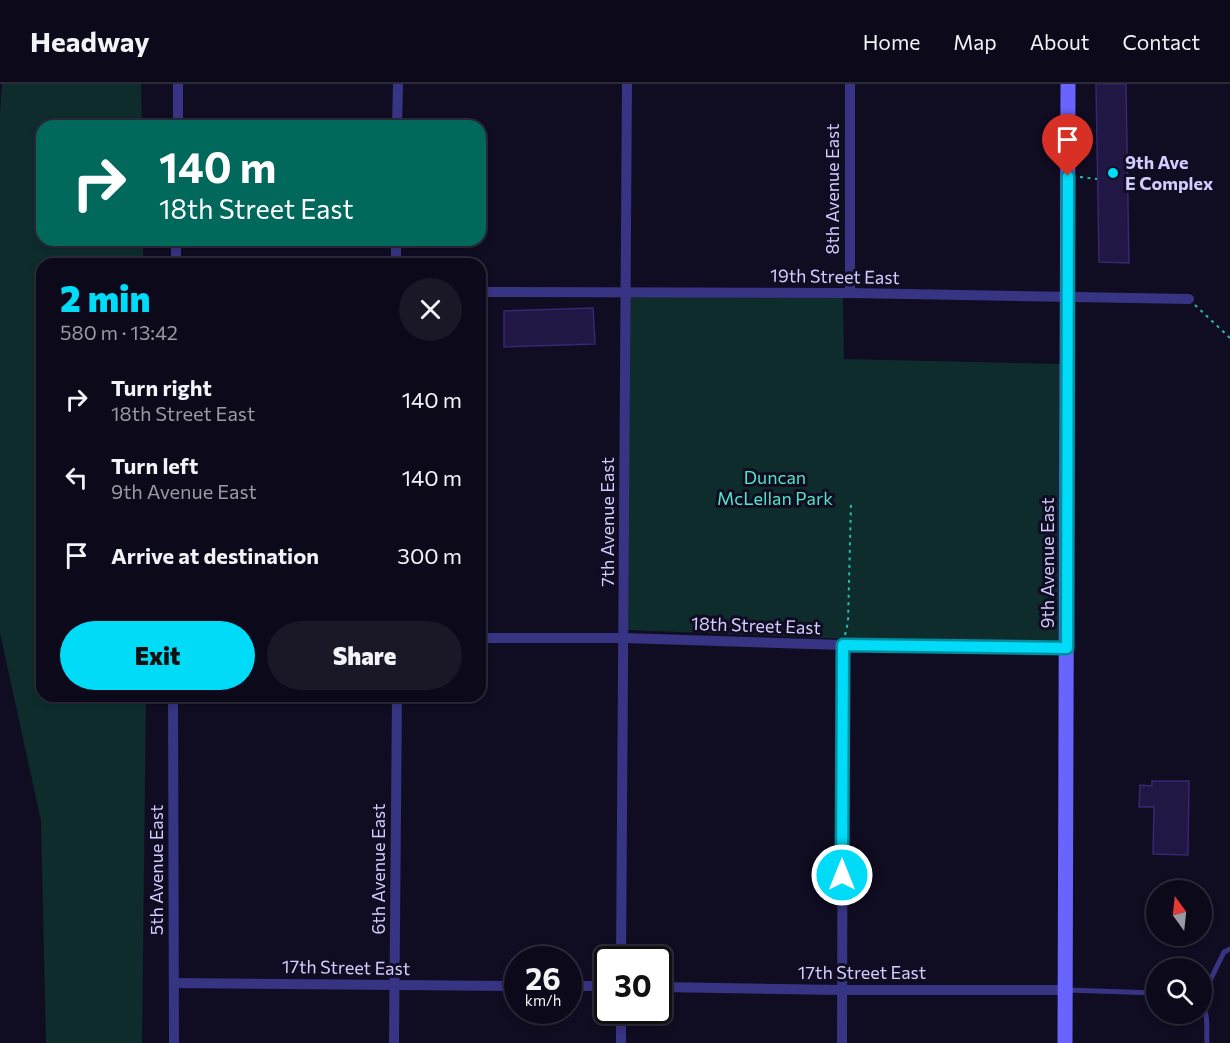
<!DOCTYPE html>
<meta charset="utf-8">
<style>
:root{--surface:#0c091a;--page:#1a1727;--text:#f1f3f6;--muted:#9a9aa2;--line:#2c2a39;--accent:#00dbf8}
body{margin:0;font-family:Commissioner,sans-serif;background:var(--page);color:var(--text);height:100vh;display:flex;flex-direction:column;font-size:22px;white-space:nowrap}
*{box-sizing:border-box;margin:0}
p{font-size:20px;color:var(--muted)}
.icon{flex:none;width:33px;height:33px;fill:none;stroke:currentColor;stroke-width:2;stroke-linecap:round;stroke-linejoin:round}
.map{position:relative;flex:1;overflow:hidden}
.details{position:absolute;left:36px;top:174px;width:450px;height:444px;display:flex;flex-direction:column;background:var(--surface);border-radius:18px;box-shadow:0 3px 9px #0003,0 0 0 2px var(--line)}
.details>*{flex:none}
.top-card{position:absolute;left:36px;top:36px;width:450px;height:126px;border-radius:18px;box-shadow:0 3px 9px #0003,0 0 0 2px var(--line);background:#00695c;color:#fff;overflow:hidden}
.needle{width:39px;rotate:345deg}
.buttons{position:absolute;left:1146px;top:796px;display:grid;gap:12px}
.buttons a{display:grid;place-items:center;width:66px;height:66px;border-radius:50%;background:var(--surface);box-shadow:0 3px 9px #0003,0 0 0 2px var(--line);font-size:30px}
.speed{position:absolute;left:504px;top:862px;display:flex;gap:12px;font-size:30px;font-weight:700;text-align:center}
.speed>*{display:grid;place-content:center;width:78px;height:78px;border-radius:50%;background:var(--surface);box-shadow:0 3px 9px #0003,0 0 0 2px var(--line);line-height:1}
.speed small{font-size:15px;font-weight:400}
.speed .limit{border:3px solid #111;border-radius:9px;background:#fff;color:#111}
.pin{position:absolute;display:grid;place-items:center;width:51px;height:51px;color:#fff;margin:-62px -26px;border-radius:50% 50% 50% 0;rotate:-45deg;box-shadow:0 0 6px #0007}
.pin .icon{rotate:45deg}
.me{position:absolute;width:66px;margin:-33px;rotate:0deg;stroke-linejoin:round;filter:drop-shadow(0 0 4px #0008)}
.turn{display:flex;align-items:center;gap:21px;height:126px;padding:0 24px;font-size:27px}
.turn .icon{width:78px;height:78px;stroke-width:2.5}
.turn b{display:block;font-size:42px;line-height:51px}
.round{display:grid;place-items:center;flex:none;width:63px;height:63px;border-radius:32px;background:var(--page)}
.overview{display:flex;align-items:center;justify-content:space-between;height:102px;padding:0 24px}
h1{font-size:36px;font-weight:800;line-height:45px;color:var(--accent)}
.cta{display:flex;gap:12px;margin-top:auto;padding:12px 24px}
.cta a{flex:1;height:69px;border-radius:36px;background:var(--accent);color:#111;font-size:24px;font-weight:800;line-height:69px;text-align:center}
.cta a+a{background:var(--page);color:var(--text)}
ul{padding:0;list-style:none}
li{display:flex;align-items:center;gap:18px;height:78px;padding:0 24px}
li div{flex:1}
li b{display:block;font-size:22px}
li em{font-style:normal}
header{display:flex;align-items:center;gap:36px;box-sizing:border-box;height:84px;padding:0 30px;background:var(--surface);border-bottom:2px solid var(--line)}
header strong{font-size:28px}
nav{display:flex;gap:33px;margin-inline-start:auto;font-size:21px}
.map>svg:first-child{display:block}
.green{fill:#0e2c2c}
.building{fill:#211744;stroke:#372772;stroke-width:1.5}
.lines{fill:none;stroke-linecap:round;stroke-linejoin:round}
.path{stroke:#26bab3;stroke-width:2;stroke-dasharray:3 4.5;stroke-linecap:butt}
.lane{stroke:#383484;stroke-width:5}
.street{stroke:#383484;stroke-width:10}
.secondary{stroke:#6a64ff;stroke-width:15}
.route-casing{stroke:#008ea1;stroke-width:15}
.route{stroke:#00dbf8;stroke-width:10}
.poi-dot{fill:#00dbf8;stroke:#100c22;stroke-width:2}
.labels{text-anchor:middle;stroke-width:6;stroke-linejoin:round;paint-order:stroke}
.poi-label{font-size:18px;font-weight:bold;fill:#d3cdff;stroke:#100c22;text-anchor:start}
.street-label{font-size:18px;fill:#d3cdff;stroke:#100c22}
.park-label{font-size:18px;fill:#51e7c4;stroke:#100c22}
</style>
<header>
<strong>Headway</strong>
<nav><a>Home</a><a>Map</a><a>About</a><a>Contact</a></nav>
</header>
<div class="map">
<svg width="1230" height="959" viewBox="0 0 1230 959">
<rect width="100%" height="100%" fill="#100c22"/>
<g class="green">
<polygon points="2,0 141,0 142,42 42,42 42,156 143,156 143,180 42,180 42,612 146,612 142,959 46,959 41,737 0,549 0,29"/>
<polygon points="630,212 843,214 844,275 1063,280 1063,559 848,555 628,546"/>
</g>
<g class="building">
<polygon points="1096,0 1126,0 1129,179 1099,178"/>
<polygon points="593,224 595,260 504,263 504,227"/>
<polygon points="1152,697 1189,697 1188,771 1153,770 1154,723 1139,723 1140,701 1152,702"/>
</g>
<g class="lines">
<g class="path">
<polyline points="1080,93 1097,95"/>
<polyline points="1195,221 1230,254"/>
<polyline points="845,551 848,538 851,419"/>
</g>
<g class="lane">
<polyline points="1067,906 1156,909"/>
<polyline points="1202,913 1224,868 1230,865"/>
<path d="M1202,921c7,10 4,26 5,38"/>
</g>
<g class="street">
<polyline points="178,42 178,0"/>
<polyline points="397,42 398,0"/>
<polyline points="176,180 176,156"/>
<polyline points="396,180 396,156"/>
<polyline points="480,208 850,209 1189,215"/>
<polyline points="850,209 850,0"/>
<polyline points="480,554 624,554 843,561 1067,564"/>
<polyline points="173,612 174,959"/>
<polyline points="621,876 627,0"/>
<polyline points="174,899 518,902"/>
<polyline points="568,902 608,902"/>
<polyline points="658,903 841,906 1065,906"/>
<polyline points="394,959 397,612"/>
<polyline points="621,959 621,927"/>
<polyline points="842,959 843,561"/>
</g>
<polyline class="secondary" points="1065,959 1068,0"/>
</g>
<g class="lines">
<g class="route-casing">
<polyline id="route" points="842,791 843,561 1067,564 1068,92"/>
</g>
<use href="#route" class="route"/>
</g>
<circle class="poi-dot" cx="1113" cy="89" r="6"/>
<g class="labels">
<g class="poi-label">
<text x="1125" y="85">9th Ave<tspan x="1125" dy="21">E Complex</tspan></text>
</g>
<g class="street-label">
<text transform="translate(833 105) rotate(-90)" y="6">8th Avenue East</text>
<text transform="translate(835 193) rotate(1)" y="6">19th Street East</text>
<text transform="translate(608 438) rotate(-90)" y="6">7th Avenue East</text>
<text transform="translate(1048 479) rotate(-90)" y="6">9th Avenue East</text>
<text transform="translate(756 542) rotate(2)" y="6">18th Street East</text>
<text transform="translate(379 785) rotate(-90)" y="6">6th Avenue East</text>
<text transform="translate(157 786) rotate(-90)" y="6">5th Avenue East</text>
<text transform="translate(346 884) rotate(1)" y="6">17th Street East</text>
<text x="862" y="895">17th Street East</text>
</g>
<g class="park-label">
<text x="775" y="400">Duncan<tspan x="775" dy="21">McLellan Park</tspan></text>
</g>
</g>
</svg>
<div class="buttons">
<a><svg class="needle" viewBox="-14 -14 28 28"><path d="M0-13l5 13h-10z" fill="#e53935"/><path d="M0 13l5-13h-10z" fill="#9a9aa2"/></svg></a>
<a><svg class="icon" aria-label="search" viewBox="0 0 24 24"><circle cx="10" cy="10" r="6"/><path d="M15 15l6 6"/></svg></a>
</div>
<div class="speed"><div>26<small>km/h</small></div><div class="limit">30</div></div>
<div class="pin" style="left:1068px;top:92px;background:#d93025"><svg class="icon" aria-label="arrive" viewBox="0 0 24 24"><path d="M6 21V4h12l-3 4 3 4H6"/></svg></div>
<svg class="me" style="left:842px;top:791px" viewBox="-20 -20 40 40"><circle r="17" fill="#00dbf8" stroke="#fff" stroke-width="3"/><path d="M0-11L8 9 0 5-8 9z" fill="#fff"/></svg>
<div class="top-card">
<div class="turn"><svg class="icon" aria-label="right" viewBox="0 0 24 24"><path d="M7 20v-9h11M14 6l5 5-5 5"/></svg><div><b>140 m</b>18th Street East</div></div>
</div>
<section class="details">
<div class="overview"><div><h1>2 min</h1><p>580 m · 13:42</p></div><a class="round"><svg class="icon" aria-label="close" viewBox="0 0 24 24"><path d="M6 6l12 12M18 6L6 18"/></svg></a></div>
<ul>
<li><svg class="icon" aria-label="right" viewBox="0 0 24 24"><path d="M7 20v-9h11M14 6l5 5-5 5"/></svg><div><b>Turn right</b><p>18th Street East</p></div><em>140 m</em></li>
<li><svg class="icon" aria-label="left" viewBox="0 0 24 24"><path d="M17 20v-9H6M10 6l-5 5 5 5"/></svg><div><b>Turn left</b><p>9th Avenue East</p></div><em>140 m</em></li>
<li><svg class="icon" aria-label="arrive" viewBox="0 0 24 24"><path d="M6 21V4h12l-3 4 3 4H6"/></svg><div><b>Arrive at destination</b></div><em>300 m</em></li>
</ul>
<div class="cta"><a>Exit</a><a>Share</a></div>
</section>
</div>
